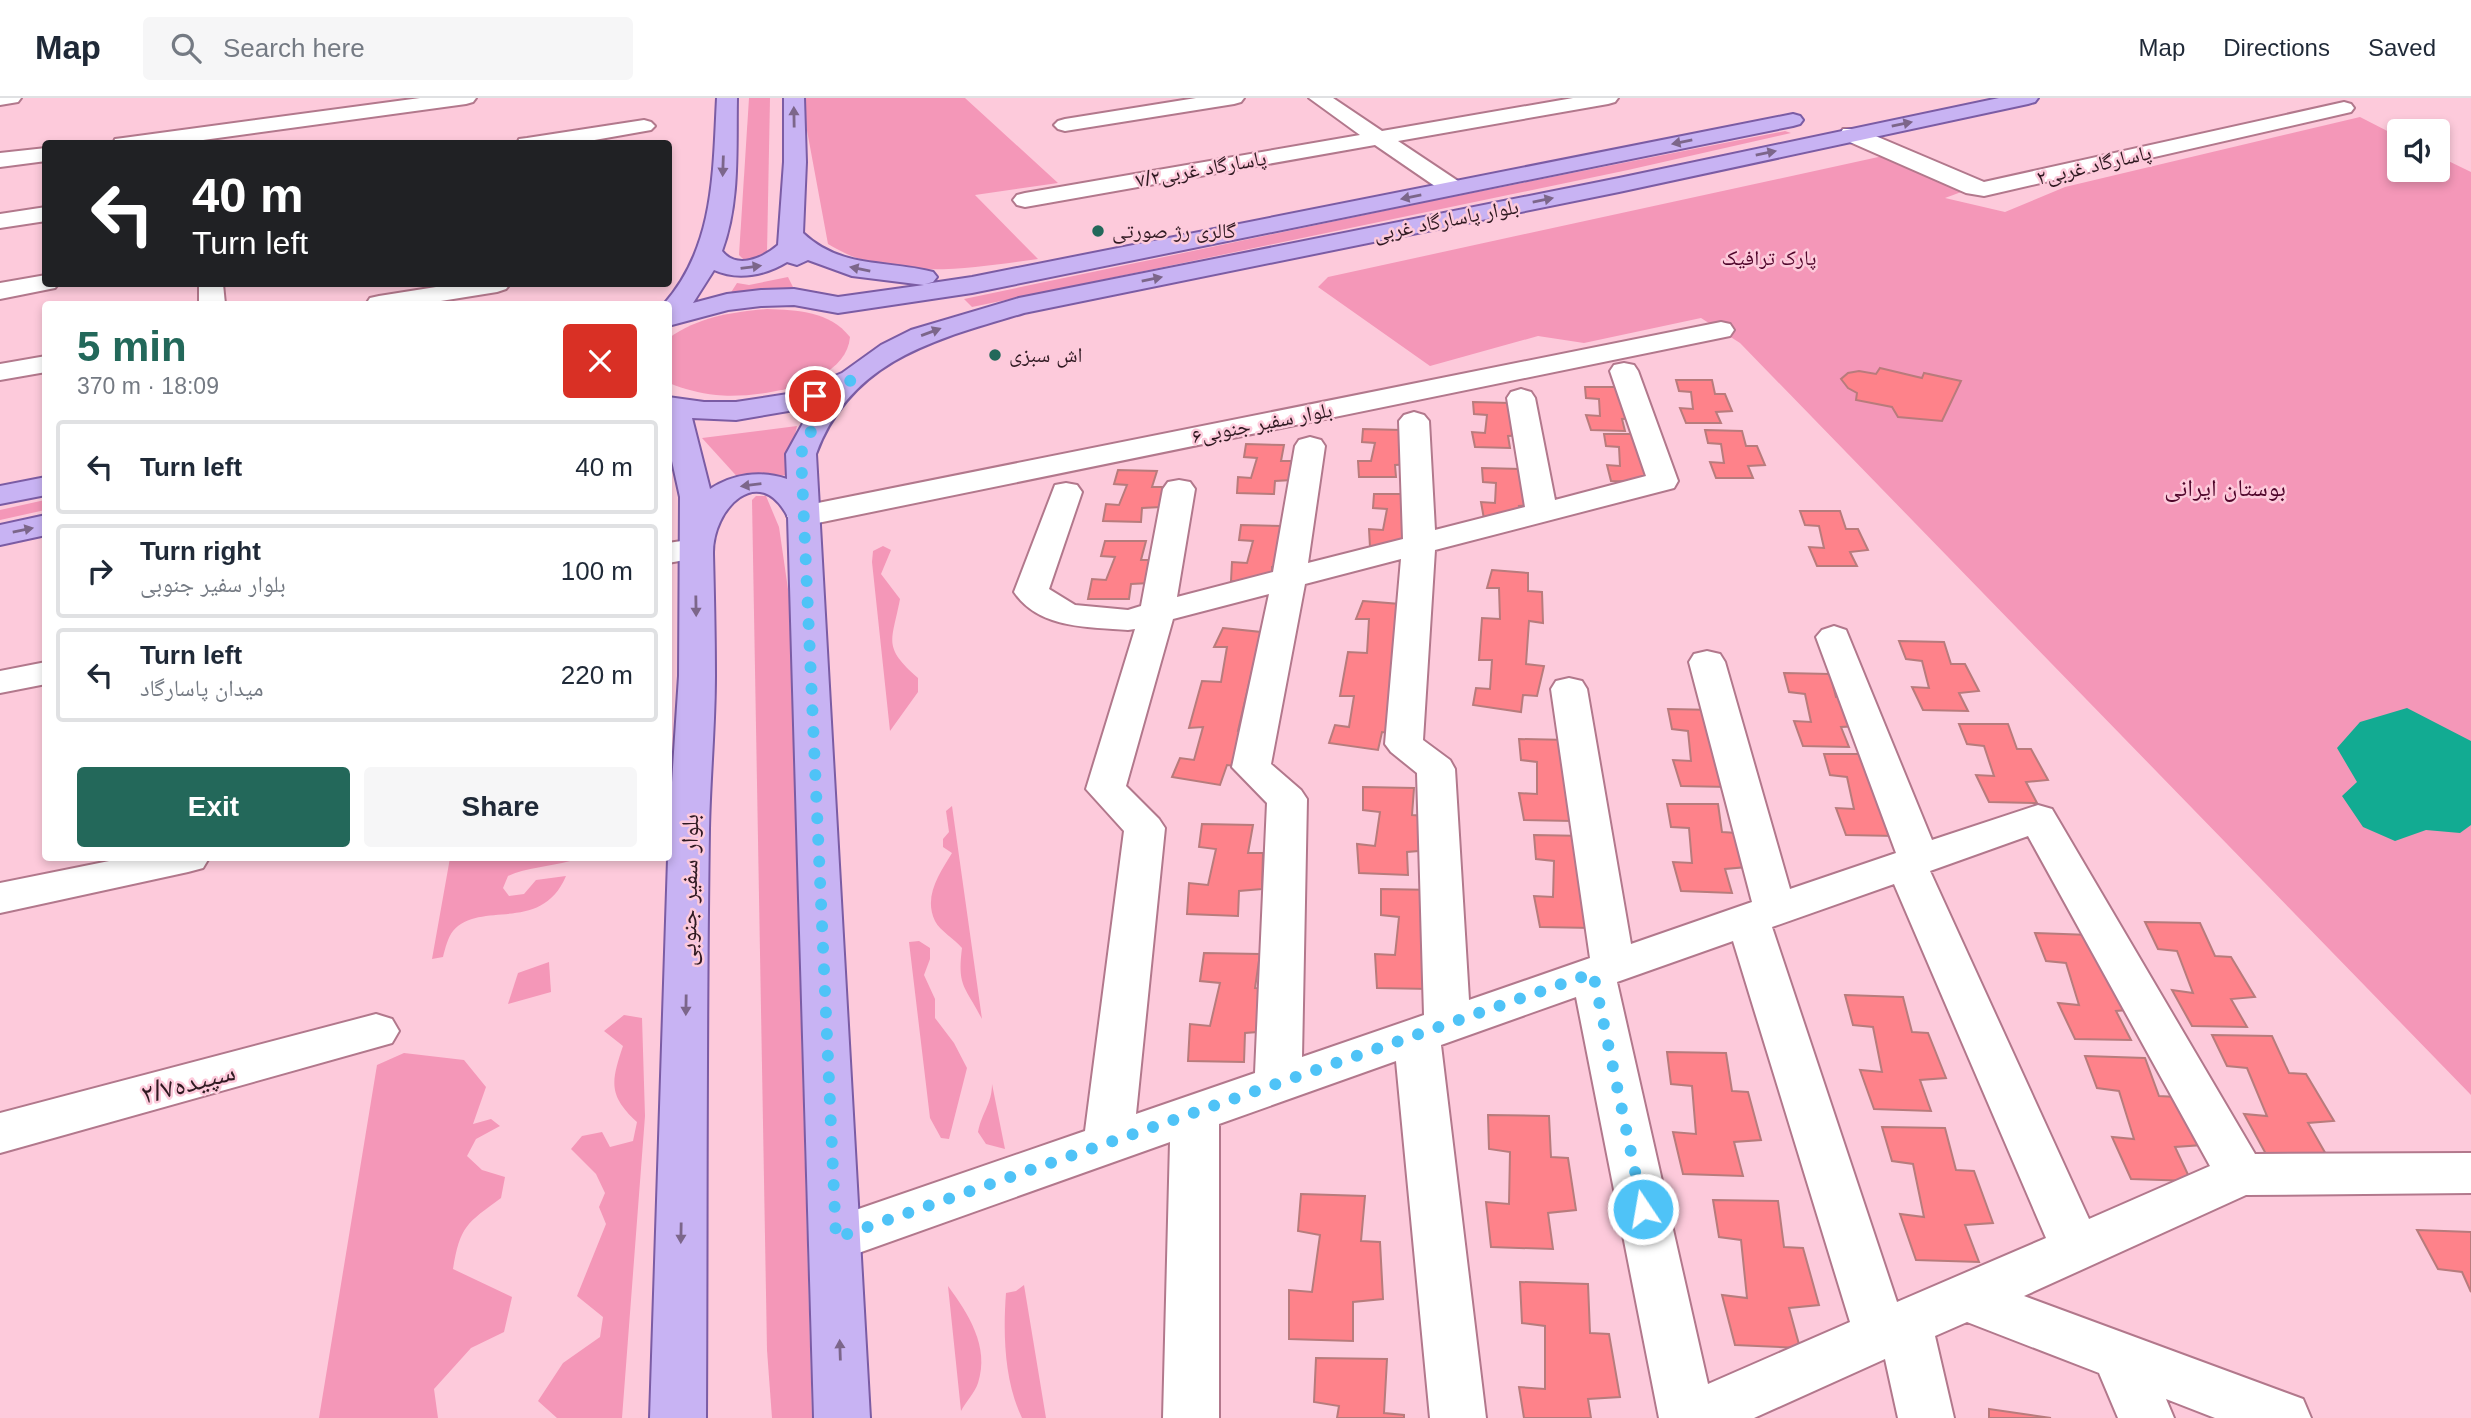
<!DOCTYPE html>
<meta charset="utf-8">
<style>
:root{--surface:#fff;--page:#f6f6f7;--text:#1f2937;--muted:#747a83;--line:#e0e1e3;--accent:#23685a}
body{margin:0;font-family:Helvetica,"Noto Naskh Arabic",sans-serif;background:var(--page);color:var(--text);height:100vh;display:flex;flex-direction:column;font-size:26px;white-space:nowrap}
*{box-sizing:border-box;margin:0}
p{font-size:23px;color:var(--muted)}
.icon{flex:none;width:38px;height:38px;fill:none;stroke:currentColor;stroke-width:2;stroke-linecap:round;stroke-linejoin:round}
.map{position:relative;flex:1;overflow:hidden}
.panel{position:absolute;left:42px;top:203px;width:630px;height:560px;display:flex;flex-direction:column;background:var(--surface);border-radius:7px;box-shadow:0 4px 10px #0003}
.panel>*{flex:none}
.banner{position:absolute;left:42px;top:42px;width:630px;height:147px;border-radius:7px;box-shadow:0 4px 10px #0003;background:#202124;color:#fff;overflow:hidden}
.tools{position:absolute;left:2387px;top:21px;display:grid;gap:14px}
.tools a{display:grid;place-items:center;width:63px;height:63px;border-radius:7px;background:var(--surface);box-shadow:0 4px 10px #0003;font-size:35px}
.pin{position:absolute;display:grid;place-items:center;width:60px;height:60px;color:#fff;margin:-30px;border:4px solid #fff;border-radius:50%;box-shadow:0 2px 7px #0007}
.me{position:absolute;width:77px;margin:-38px;rotate:348deg;stroke-linejoin:round;filter:drop-shadow(0 0 5px #0008)}
.turn{display:flex;align-items:center;gap:24px;height:147px;padding:0 35px;font-size:32px}
.turn .icon{width:91px;height:91px;stroke-width:2.5}
.turn b{display:block;font-size:49px;line-height:60px}
.round{display:grid;place-items:center;flex:none;width:74px;height:74px;border-radius:7px;background:var(--page)}
.overview{display:flex;align-items:center;justify-content:space-between;height:119px;padding:0 35px}
h1{font-size:42px;font-weight:700;line-height:52px;color:var(--accent)}
.primary-button{display:flex;gap:14px;margin-top:auto;padding:14px 35px}
.primary-button a{flex:1;height:80px;border-radius:7px;background:var(--accent);color:#fff;font-size:28px;font-weight:700;line-height:80px;text-align:center}
.primary-button a+a{background:var(--page);color:var(--text)}
ul{padding:0;list-style:none}
li{display:flex;align-items:center;gap:21px;height:94px;margin:0 14px 10px;padding:0 21px;border:4px solid var(--line);border-radius:7px}
li div{flex:1}
li b{display:block;font-size:26px}
li em{font-style:normal}
header{display:flex;align-items:center;gap:42px;box-sizing:border-box;height:98px;padding:0 35px;background:var(--surface);border-bottom:2px solid var(--line)}
header strong{font-size:33px}
nav{display:flex;gap:38px;margin-inline-start:auto;font-size:24px}
.search{width:490px;height:63px;background:var(--page);display:flex;align-items:center;gap:18px;box-sizing:border-box;padding:0 24px;border-radius:7px;color:var(--muted);font-size:26px}
.map>svg:first-child{display:block}
.green{fill:#f497b8}
.water{fill:#12ab92}
.building{fill:#fe828a;stroke:#b87b7c;stroke-width:2}
.lines{fill:none;stroke-linecap:round;stroke-linejoin:round}
.minor-casing{stroke:#b2788c;stroke-width:4}
.major-casing{stroke:#7b5ca4;stroke-width:4}
.minor{fill:#fff;fill-rule:evenodd}
.major{fill:#c8b3f3;fill-rule:evenodd}
.oneway{fill:#7c668a}
.route{stroke:#4fc3f7;stroke-width:12;stroke-dasharray:0 21.6}
.poi-dot{fill:#23685a;stroke:#fdcadb;stroke-width:2.5}
.labels{text-anchor:middle;stroke-width:5;stroke-linejoin:round;paint-order:stroke}
.far-street-label{font-size:21px;fill:#2f1921;stroke:#fdcadb}
.far-poi-label{font-size:21px;fill:#2f1921;stroke:#fdcadb;text-anchor:start}
.far-park-label{font-size:21px;fill:#4f052a;stroke:#fdcadb}
.park-label{font-size:24px;fill:#4f052a;stroke:#fdcadb}
.street-label{font-size:24px;fill:#2f1921;stroke:#fdcadb}
.near-street-label{font-size:28px;fill:#2f1921;stroke:#fdcadb}
</style>
<header>
<strong>Map</strong>
<div class="search"><svg class="icon" aria-label="search" viewBox="0 0 24 24"><circle cx="10" cy="10" r="6"/><path d="M15 15l6 6"/></svg>Search here</div>
<nav><a>Map</a><a>Directions</a><a>Saved</a></nav>
</header>
<div class="map">
<svg width="2471" height="1320" viewBox="0 0 2471 1320">
<rect width="100%" height="100%" fill="#fdcadb"/>
<g class="green">
<polygon points="749,0 770,0 767,155 761,160 745,163 739,157"/>
<path d="M801,0h164l93,85 -83,12 63,64c-59,8 -123,19 -181,-1 -10,-3 -20,-9 -29,-14z"/>
<polygon points="2360,19 2399,39 2399,72 2438,72 2438,58 2471,74 2471,997 1740,245 1701,220 1584,245 1538,238 1430,268 1318,189 1328,179 1883,58 1964,93 1945,100 2005,114 2065,89"/>
<polygon points="1785,33 1791,35 1628,72 972,209 964,201 1431,103"/>
<polygon points="788,179 794,191 728,199 737,185 749,187"/>
<path d="M767,211c31,1 62,2 83,28 -4,49 -94,62 -134,58 -17,-2 -32,-6 -47,-12v-45c29,-21 63,-26 98,-29z"/>
<polygon points="797,328 786,377 742,384 702,340"/>
<polygon points="756,398 766,398 779,429 789,498 812,1320 772,1320 767,1252 752,402"/>
<polygon points="45,402 45,412 0,422 0,412"/>
<path d="M883,448l8,4 -10,24 19,25c-8,43 -18,47 18,79v14l-28,39 -18,-169 1,-11z"/>
<path d="M952,708l30,213c-17,-33 -25,-32 -20,-71 -7,-9 -22,-17 -27,-27 -12,-25 5,-48 17,-68l-9,-6v-8l6,-7 -3,-21z"/>
<path d="M450,760h117l3,3c-21,6 -43,6 -62,15l-5,12 6,8 15,-2 12,-14 30,-4c-25,59 -86,23 -113,55 -5,6 -8,18 -10,26l-11,2z"/>
<polygon points="919,843 930,850 930,861 924,877 935,901 935,920 954,945 967,970 949,1041 941,1040 930,1020 909,844"/>
<polygon points="549,864 551,894 508,906 518,875"/>
<path d="M624,917l18,3 3,98 -23,302h-65l-19,-17 25,-38 37,-26 3,-20 -26,-21 29,-72 -7,-17 6,-14 -9,-19 -25,-25 11,-13 20,-4 8,15 23,-6 4,-19c-29,-27 -26,-40 -14,-76l-19,-15z"/>
<path d="M404,955l60,7 22,27 -13,37 18,-5 9,7 -24,13 -9,17 15,14 23,7 -4,21c-34,25 -41,28 -48,71l59,28 -8,35 -33,16 -37,41 4,29h-119l58,-353z"/>
<path d="M992,986l13,65 -19,-5 -8,-12c4,-20 14,-28 14,-48z"/>
<path d="M1024,1187l19,115 3,18h-24c-18,-37 -19,-85 -16,-125l10,-2z"/>
<path d="M948,1188c20,27 42,61 30,97 -3,9 -12,19 -17,28z"/>
</g>
<polygon class="water" points="2407,610 2471,643 2471,727 2460,735 2426,732 2395,743 2363,729 2342,698 2357,684 2337,650 2360,624"/>
<g class="building">
<polygon points="1880,270 1922,280 1924,275 1961,283 1942,323 1898,319 1892,309 1856,302 1857,295 1848,290 1841,281 1848,275 1859,273 1876,276"/>
<polygon points="1676,282 1712,282 1715,296 1725,296 1732,313 1716,314 1721,325 1686,325 1680,310 1693,311 1691,294 1679,293"/>
<polygon points="1585,289 1621,289 1638,320 1622,321 1625,333 1591,332 1586,317 1600,318 1599,301 1586,300"/>
<polygon points="1473,304 1510,305 1525,337 1508,338 1510,350 1475,349 1472,334 1485,335 1487,317 1474,316"/>
<polygon points="1363,331 1401,332 1399,347 1409,347 1412,366 1395,367 1396,379 1359,379 1358,363 1371,363 1375,345 1362,344"/>
<polygon points="1705,332 1742,333 1746,348 1757,348 1765,367 1748,368 1753,380 1716,380 1710,364 1724,365 1721,346 1708,345"/>
<polygon points="1604,336 1642,336 1648,384 1611,383 1607,367 1620,368 1619,349 1606,348"/>
<polygon points="1246,346 1284,347 1281,363 1292,363 1292,382 1275,383 1274,396 1237,395 1238,379 1251,380 1257,360 1244,359"/>
<polygon points="1482,370 1521,371 1537,407 1519,408 1522,422 1484,421 1481,404 1495,405 1496,385 1483,384"/>
<polygon points="1118,372 1157,373 1152,389 1163,389 1161,409 1142,410 1141,424 1103,423 1106,406 1119,407 1127,387 1114,386"/>
<polygon points="1374,396 1413,396 1409,450 1370,449 1369,431 1383,432 1387,411 1373,410"/>
<polygon points="1800,413 1840,413 1846,431 1858,431 1868,452 1850,454 1857,468 1817,468 1809,449 1824,450 1819,428 1805,427"/>
<polygon points="1241,427 1282,428 1291,468 1272,469 1272,484 1231,483 1232,464 1247,465 1253,443 1239,442"/>
<polygon points="1105,443 1146,443 1141,462 1152,462 1150,485 1131,486 1129,501 1088,501 1092,481 1106,482 1115,459 1101,458"/>
<polygon points="1492,472 1528,475 1528,493 1542,494 1543,525 1529,523 1526,566 1544,568 1537,598 1523,597 1521,614 1473,607 1476,590 1490,591 1492,562 1479,562 1482,520 1500,521 1499,490 1487,490"/>
<polygon points="1363,503 1400,506 1396,636 1382,634 1378,652 1329,645 1335,627 1349,629 1354,598 1340,598 1348,554 1367,555 1369,521 1356,521"/>
<polygon points="1223,530 1261,534 1238,633 1256,636 1242,669 1227,667 1220,687 1172,679 1180,660 1194,662 1203,629 1189,630 1202,583 1221,584 1227,549 1214,549"/>
<polygon points="1899,543 1944,544 1951,566 1965,566 1979,593 1959,595 1968,613 1923,612 1912,589 1929,590 1922,563 1906,561"/>
<polygon points="1784,575 1830,576 1836,599 1849,599 1861,628 1841,629 1849,649 1803,648 1794,623 1811,624 1805,596 1789,594"/>
<polygon points="1668,611 1715,612 1728,689 1681,688 1673,662 1691,663 1688,633 1672,631"/>
<polygon points="1959,626 2008,626 2017,651 2031,651 2048,682 2026,684 2037,705 1989,704 1976,677 1994,678 1984,648 1967,646"/>
<polygon points="1519,641 1568,642 1572,723 1524,722 1519,695 1537,696 1537,664 1521,662"/>
<polygon points="1824,656 1873,656 1895,738 1846,737 1836,710 1854,711 1847,679 1830,677"/>
<polygon points="1363,689 1414,690 1412,717 1426,718 1430,752 1407,754 1408,777 1359,775 1357,746 1375,748 1380,714 1363,712"/>
<polygon points="1667,706 1718,706 1722,734 1737,735 1747,769 1725,771 1732,795 1681,793 1673,764 1692,765 1689,730 1671,729"/>
<polygon points="1202,726 1253,727 1248,755 1263,755 1262,791 1239,793 1238,818 1187,816 1189,785 1208,787 1216,751 1199,749"/>
<polygon points="1534,737 1586,738 1592,830 1540,829 1534,798 1553,799 1554,763 1536,761"/>
<polygon points="1381,791 1435,792 1431,891 1377,890 1375,856 1395,857 1399,819 1381,817"/>
<polygon points="2145,824 2200,825 2215,858 2231,859 2255,899 2231,901 2247,929 2192,928 2172,892 2193,895 2177,853 2158,851"/>
<polygon points="2035,835 2091,837 2141,911 2116,913 2131,942 2075,941 2058,905 2079,907 2066,865 2046,863"/>
<polygon points="1204,855 1260,856 1255,890 1271,891 1271,933 1245,935 1244,964 1188,963 1190,926 1210,928 1220,885 1200,883"/>
<polygon points="1845,897 1903,899 1912,934 1928,935 1946,980 1920,982 1931,1013 1874,1011 1860,972 1882,974 1873,929 1853,927"/>
<polygon points="2212,937 2272,938 2289,975 2306,976 2334,1023 2308,1025 2327,1058 2266,1056 2244,1016 2267,1018 2247,970 2227,968"/>
<polygon points="1667,954 1726,955 1732,993 1748,994 1761,1042 1734,1044 1743,1078 1683,1076 1673,1034 1696,1036 1692,988 1671,986"/>
<polygon points="2085,958 2145,960 2159,998 2177,999 2202,1047 2175,1049 2191,1083 2131,1081 2112,1039 2134,1041 2119,993 2097,990"/>
<polygon points="1488,1017 1549,1018 1551,1059 1568,1060 1576,1112 1548,1115 1553,1151 1491,1149 1486,1104 1509,1106 1510,1054 1489,1051"/>
<polygon points="1882,1029 1945,1030 1956,1072 1974,1073 1993,1125 1965,1127 1979,1164 1916,1162 1900,1116 1924,1119 1913,1066 1892,1063"/>
<polygon points="1301,1096 1365,1098 1361,1143 1380,1144 1383,1201 1353,1204 1353,1243 1289,1241 1289,1192 1312,1194 1320,1137 1298,1133"/>
<polygon points="1713,1102 1778,1103 1784,1149 1803,1150 1819,1207 1789,1210 1800,1250 1735,1247 1722,1197 1747,1200 1741,1142 1719,1139"/>
<polygon points="2417,1132 2471,1134 2471,1194 2462,1174 2438,1171"/>
<polygon points="1520,1184 1588,1186 1590,1235 1609,1236 1620,1299 1588,1301 1591,1320 1524,1320 1519,1289 1545,1291 1545,1228 1522,1225"/>
<polygon points="1316,1260 1387,1261 1384,1315 1404,1317 1404,1320 1337,1320 1339,1308 1314,1304"/>
<polygon points="1989,1311 2051,1320 1989,1320"/>
</g>
<g class="lines">
<g class="minor-casing">
<g id="minor">
<polygon points="0,0 21,0 18,4 0,7"/>
<polygon points="420,0 476,0 473,4 466,6 174,46 113,46 115,41 123,40"/>
<polygon points="1196,0 1244,0 1241,4 1234,6 1065,33 1058,31 1054,27 1058,23 1065,21"/>
<polygon points="1309,0 1333,0 1382,33 1573,0 1618,0 1615,4 1608,6 1398,43 1461,85 1464,90 1461,95 1445,95 1375,47 1025,109 1017,107 1013,102 1017,97 1025,95 1360,37"/>
<polygon points="2344,4 2351,6 2354,10 2351,14 1984,98 1966,95 1843,41 1840,36 1843,31 1859,31 1984,84"/>
<polygon points="644,22 651,24 655,28 651,32 572,46 517,46 519,41 527,40"/>
<polygon points="46,50 46,63 0,69 0,55"/>
<polygon points="46,109 46,123 0,130 0,116"/>
<polygon points="46,177 46,186 58,186 55,190 0,201 0,185"/>
<polygon points="199,186 223,186 225,206 199,206"/>
<polygon points="455,186 510,186 506,191 497,194 422,206 366,206 370,200 379,198"/>
<polygon points="1721,224 1730,226 1734,232 1730,238 803,428 792,425 787,418 792,411 803,408"/>
<polygon points="46,258 46,274 0,282 0,266"/>
<path d="M1624,265l10,2 4,6 40,110 -4,7 -239,62 -12,190 27,20 5,9 14,231 121,-42 -39,-269 5,-8 13,-3 13,3 5,8 44,255 121,-42 -63,-240 5,-8 13,-3 13,3 5,8 65,227 106,-36 -80,-216 6,-7 12,-4 12,4 86,210 106,-35 14,4 203,345 216,-1v40l-225,2 -222,101 279,103 8,19h-96l-49,-19 8,19h-56l-19,-45 -132,-51 -32,14 19,82h-56l-13,-59 -131,59h-95l-83,-421 -135,48 45,373h-56l-34,-357 -177,63v294h-56l7,-276 -334,119 -18,-6 -8,-16 8,-16 267,-92 39,-300 -38,-42 49,-160 -7,1c-40,-3 -89,-1 -114,-38l41,-107 11,-2 11,2 5,7 -33,97 26,16 53,5 13,-4 22,-117 5,-7 11,-2 11,2 5,7 -18,108 96,-25 22,-126 4,-6 11,-3 11,3 4,6 -17,117 95,-24 -4,-118 5,-6 10,-3 10,3 5,6 6,109 90,-23 -18,-109 4,-6 10,-3 10,3 4,6 20,102 91,-24 -36,-105 4,-6zM1401,461l-16,185 6,8 26,21 7,242 -122,42 5,-258 -6,-9 -30,-26 34,-180zM1269,496l-37,173 35,36 -12,270 -119,41 29,-286 -6,-9 -33,-33 47,-167zM2028,738l182,330 -121,53 -159,-348zM1894,786l152,354 -149,64 -125,-375zM1733,843l117,381 -142,62 -91,-402z"/>
<polygon points="695,441 707,444 711,451 707,458 668,465 668,445"/>
<polygon points="46,564 46,586 0,595 0,573"/>
<polygon points="124,760 209,760 203,770 188,774 0,815 0,785"/>
<polygon points="376,916 392,921 399,933 392,945 0,1055 0,1015"/>
</g>
</g>
<g class="major-casing">
<g id="major">
<path d="M717,0h20c-1,50 3,105 -15,153 15,19 41,7 56,-6l6,-83v-64h20l2,64 -3,71c38,36 84,27 130,39l4,5 -4,5 -8,2 47,-7 821,-163 7,2 3,4 -3,4 -7,2 -821,167 -134,20 -44,-8 -33,1 -33,4 -60,16v-22h-4c51,-58 49,-132 53,-206zM808,162l44,16 72,9 -86,12 -44,-8 -33,1 -34,4 -34,9 21,-33c24,11 52,5 73,-8l10,3z"/>
<path d="M1999,0h39l-3,4 -7,2 -409,88 -595,121c-87,26 -173,46 -208,141l54,964h-56l-26,-901c-29,-56 -76,-8 -75,37 1,40 2,81 2,122 0,51 -5,102 -6,153 -3,196 -2,393 -3,589h-56l19,-590 10,-152 1,-179 -12,-54v-46l36,5h32l58,-9 48,-20 39,-28 30,-15 108,-32 600,-120zM812,309l-26,47 1,25c-27,-9 -54,-5 -77,10l-18,-71 44,2z"/>
<polygon points="46,379 46,397 0,406 0,388"/>
<polygon points="46,417 46,437 0,447 0,427"/>
</g>
</g>
<use href="#minor" class="minor"/>
<use href="#major" class="major"/>
</g>
<defs><path id="oneway-solid" d="M-6-.8H1V-3.2L6.5 0L1 3.2V.8H-6Z" transform="scale(1.75)"/></defs>
<g class="oneway">
<use href="#oneway-solid" transform="translate(794 19) rotate(-91)"/>
<use href="#oneway-solid" transform="translate(1902 26) rotate(-12)"/>
<use href="#oneway-solid" transform="translate(1682 44) rotate(169)"/>
<use href="#oneway-solid" transform="translate(1766 55) rotate(-12)"/>
<use href="#oneway-solid" transform="translate(723 68) rotate(92)"/>
<use href="#oneway-solid" transform="translate(1411 99) rotate(169)"/>
<use href="#oneway-solid" transform="translate(1543 102) rotate(-11)"/>
<use href="#oneway-solid" transform="translate(751 169) rotate(-7)"/>
<use href="#oneway-solid" transform="translate(860 171) rotate(-168)"/>
<use href="#oneway-solid" transform="translate(1152 181) rotate(-11)"/>
<use href="#oneway-solid" transform="translate(931 234) rotate(-20)"/>
<use href="#oneway-solid" transform="translate(751 387) rotate(173)"/>
<use href="#oneway-solid" transform="translate(23 432) rotate(-12)"/>
<use href="#oneway-solid" transform="translate(696 508) rotate(89)"/>
<use href="#oneway-solid" transform="translate(686 907) rotate(91)"/>
<use href="#oneway-solid" transform="translate(681 1135) rotate(91)"/>
<use href="#oneway-solid" transform="translate(840 1252) rotate(-92)"/>
</g>
<g class="lines">
<path class="route" d="M815,298l37,-17c-23,24 -40,44 -51,75l35,784 757,-265 50,236"/>
</g>
<g class="poi-dot">
<circle cx="1098" cy="133" r="7"/>
<circle cx="995" cy="257" r="7"/>
</g>
<g class="labels">
<g class="far-street-label">
<text transform="translate(2094 67) rotate(-13)" y="7">پاسارگاد غربی۲</text>
<text transform="translate(1201 71) rotate(-10)" y="7">پاسارگاد غربی۷/۲</text>
<text transform="translate(1446 122) rotate(-11)" y="7">بلوار پاسارگاد غربی</text>
<text transform="translate(1262 325) rotate(-11)" y="7">بلوار سفیر جنوبی۶</text>
</g>
<g class="far-poi-label">
<text x="1112" y="140">گالری رژ صورتی</text>
<text x="1009" y="264">اش سبزی</text>
</g>
<g class="far-park-label">
<text x="1769" y="167">پارک ترافیک</text>
</g>
<g class="park-label">
<text x="2225" y="398">بوستان ایرانی</text>
</g>
<g class="street-label">
<text transform="translate(689 792) rotate(-89)" y="8">بلوار سفیر جنوبی</text>
</g>
<g class="near-street-label">
<text transform="translate(188 984) rotate(-15)" y="10">سپیده۲/۷</text>
</g>
</g>
</svg>
<div class="tools">
<a><svg class="icon" aria-label="sound" viewBox="0 0 24 24"><path d="M4 9h4l5-4v14l-5-4H4zM17 9q2 3 0 6"/></svg></a>
</div>
<div class="pin" style="left:815px;top:298px;background:#d93025"><svg class="icon" aria-label="arrive" viewBox="0 0 24 24"><path d="M6 21V4h12l-3 4 3 4H6"/></svg></div>
<svg class="me" style="left:1643px;top:1111px" viewBox="-20 -20 40 40"><circle r="17" fill="#4fc3f7" stroke="#fff" stroke-width="3"/><path d="M0-11L8 9 0 5-8 9z" fill="#fff"/></svg>
<div class="banner">
<div class="turn"><svg class="icon" aria-label="left" viewBox="0 0 24 24"><path d="M17 20v-9H6M10 6l-5 5 5 5"/></svg><div><b>40 m</b>Turn left</div></div>
</div>
<section class="panel">
<div class="overview"><div><h1>5 min</h1><p>370 m · 18:09</p></div><a class="round" style="background:#d93025;color:#fff"><svg class="icon" aria-label="close" viewBox="0 0 24 24"><path d="M6 6l12 12M18 6L6 18"/></svg></a></div>
<ul>
<li><svg class="icon" aria-label="left" viewBox="0 0 24 24"><path d="M17 20v-9H6M10 6l-5 5 5 5"/></svg><div><b>Turn left</b></div><em>40 m</em></li>
<li><svg class="icon" aria-label="right" viewBox="0 0 24 24"><path d="M7 20v-9h11M14 6l5 5-5 5"/></svg><div><b>Turn right</b><p>بلوار سفیر جنوبی</p></div><em>100 m</em></li>
<li><svg class="icon" aria-label="left" viewBox="0 0 24 24"><path d="M17 20v-9H6M10 6l-5 5 5 5"/></svg><div><b>Turn left</b><p>میدان پاسارگاد</p></div><em>220 m</em></li>
</ul>
<div class="primary-button"><a>Exit</a><a>Share</a></div>
</section>
</div>
